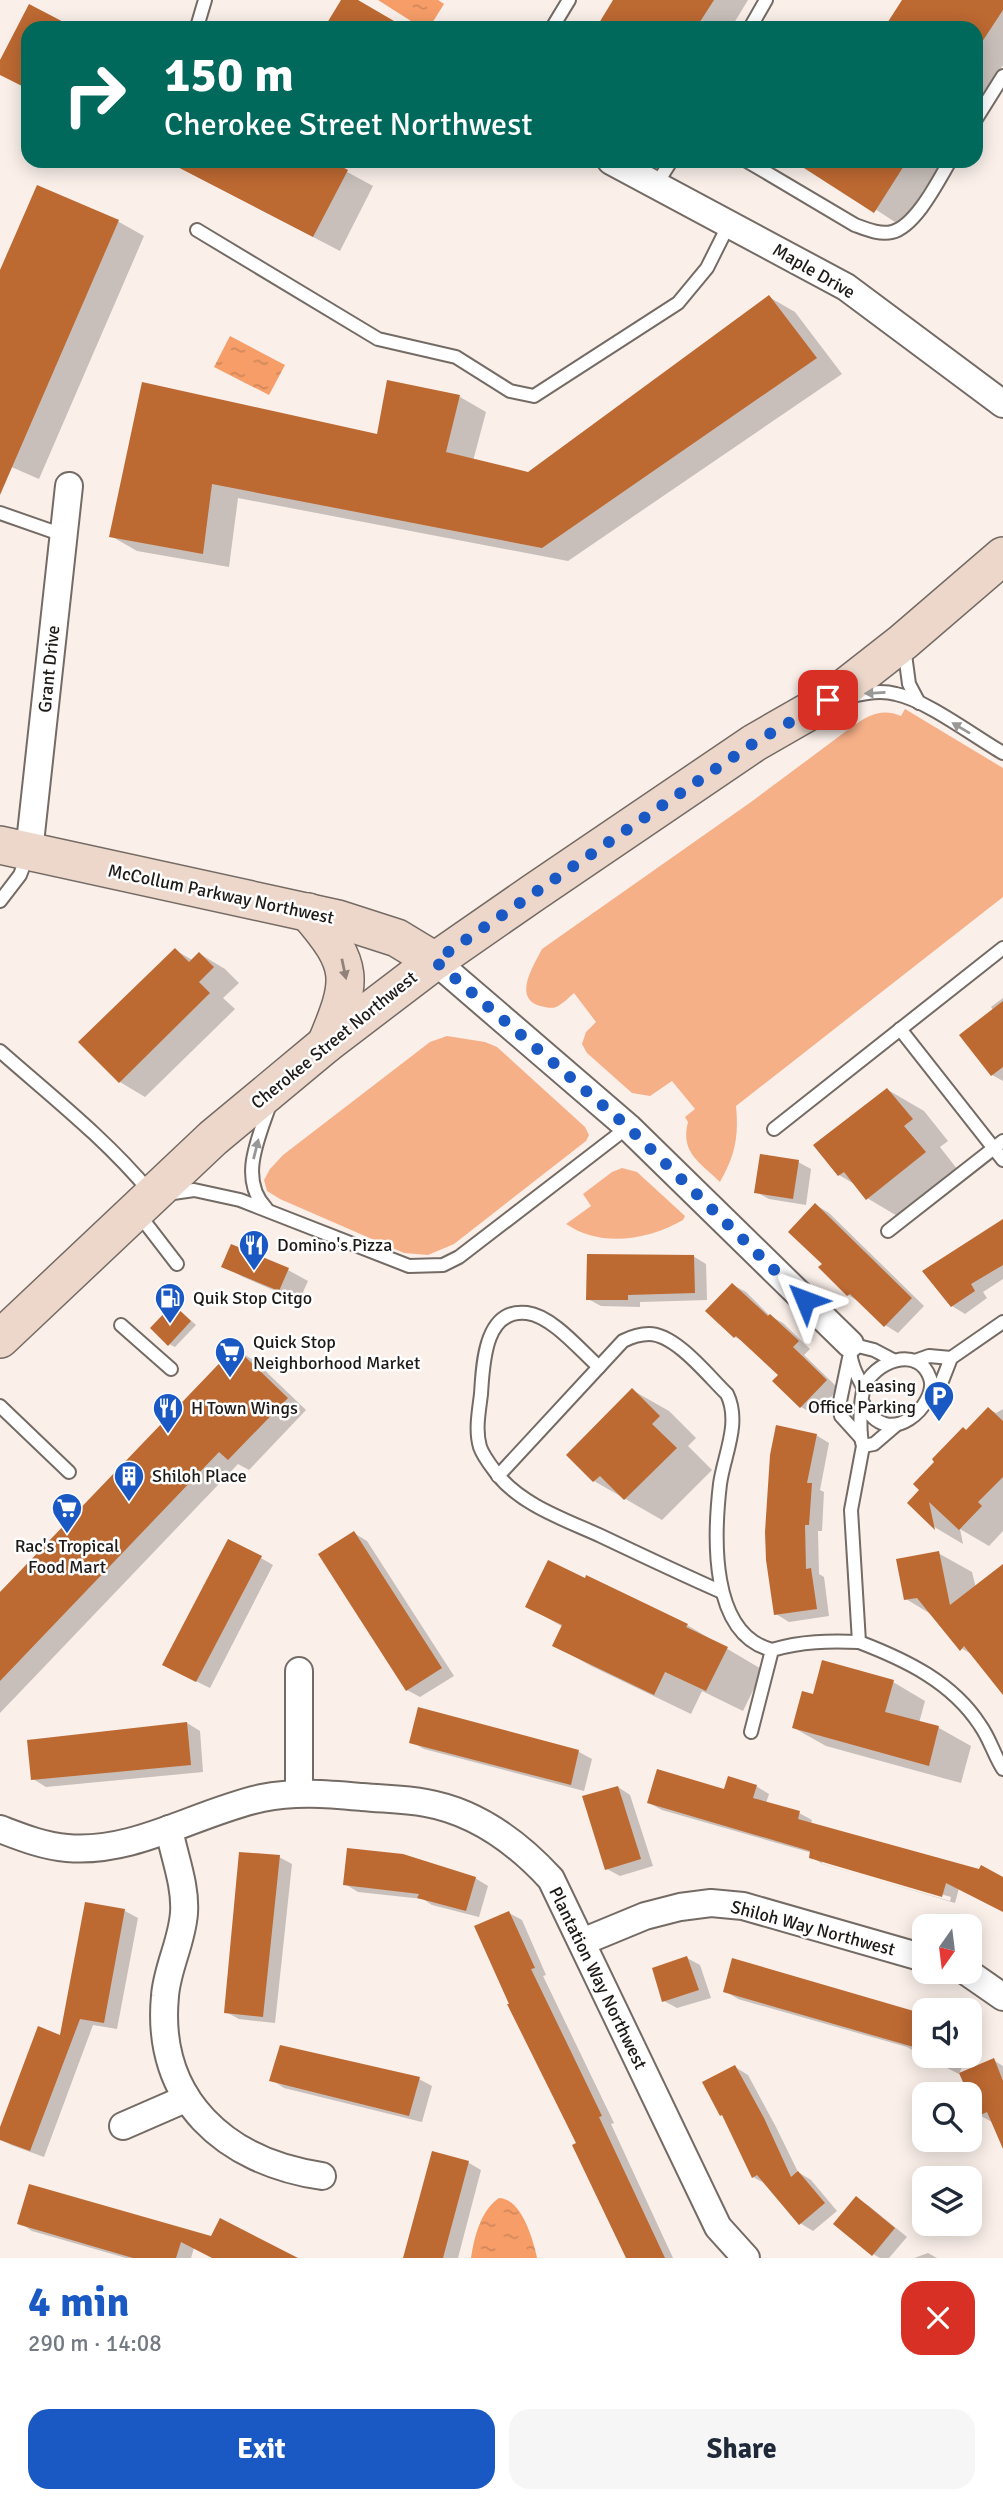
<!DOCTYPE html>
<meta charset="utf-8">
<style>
:root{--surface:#fff;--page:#f6f6f7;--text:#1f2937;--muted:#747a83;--accent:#1a59c4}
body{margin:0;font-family:Signika,sans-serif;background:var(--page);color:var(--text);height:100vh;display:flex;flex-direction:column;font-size:26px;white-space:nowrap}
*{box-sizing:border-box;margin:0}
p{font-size:23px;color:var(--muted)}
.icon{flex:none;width:38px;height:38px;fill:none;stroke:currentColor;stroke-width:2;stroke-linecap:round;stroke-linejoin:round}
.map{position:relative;height:2258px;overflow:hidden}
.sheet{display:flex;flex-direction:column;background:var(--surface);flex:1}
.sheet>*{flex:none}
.top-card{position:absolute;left:21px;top:21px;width:962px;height:147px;border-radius:21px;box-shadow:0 4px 18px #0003;background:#00695c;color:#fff;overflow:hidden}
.needle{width:46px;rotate:194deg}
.buttons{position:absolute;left:912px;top:1914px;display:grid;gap:14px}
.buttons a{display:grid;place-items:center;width:70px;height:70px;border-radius:14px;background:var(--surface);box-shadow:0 4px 18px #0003;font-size:35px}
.pin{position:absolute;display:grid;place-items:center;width:60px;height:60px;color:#fff;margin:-30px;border-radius:14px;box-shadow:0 4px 10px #0006}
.me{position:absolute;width:77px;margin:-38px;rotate:314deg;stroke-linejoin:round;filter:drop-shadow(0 0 5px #0008)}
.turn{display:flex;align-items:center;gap:24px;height:147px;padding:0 28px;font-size:32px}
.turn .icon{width:91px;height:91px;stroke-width:2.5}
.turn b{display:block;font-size:49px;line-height:60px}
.round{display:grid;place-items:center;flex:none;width:74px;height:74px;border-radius:21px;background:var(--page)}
.headline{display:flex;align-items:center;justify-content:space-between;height:119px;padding:0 28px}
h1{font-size:42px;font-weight:700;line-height:52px;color:var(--accent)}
.primary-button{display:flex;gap:14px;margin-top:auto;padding:14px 28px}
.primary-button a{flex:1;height:80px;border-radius:21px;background:var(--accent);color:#fff;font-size:28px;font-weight:700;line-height:80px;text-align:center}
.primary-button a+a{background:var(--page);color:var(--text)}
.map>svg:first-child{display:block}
.green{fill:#f6b088}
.water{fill:url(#water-ripples)}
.shadow{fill:#0003;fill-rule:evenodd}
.building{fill:#bd6932}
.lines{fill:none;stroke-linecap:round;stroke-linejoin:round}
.lane-casing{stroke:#746b65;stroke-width:16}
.street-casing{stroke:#746b65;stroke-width:30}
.secondary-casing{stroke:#746b65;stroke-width:40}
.lane{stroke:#fff;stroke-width:12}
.street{stroke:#fff;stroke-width:26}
.secondary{stroke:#edd7ca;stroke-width:37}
.oneway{fill:#9a9897}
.oneway2{fill:#90827a}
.route{stroke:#1a59c4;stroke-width:12;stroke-dasharray:0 21.6}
.labels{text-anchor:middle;stroke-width:5;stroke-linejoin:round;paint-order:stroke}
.street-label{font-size:18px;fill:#1e1a18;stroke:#fefefe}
.poi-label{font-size:18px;fill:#1e1a18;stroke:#fefefe;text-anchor:start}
</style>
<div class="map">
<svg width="1003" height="2258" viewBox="0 0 1003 2258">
<defs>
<pattern id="water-ripples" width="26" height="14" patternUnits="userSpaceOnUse" patternTransform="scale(1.75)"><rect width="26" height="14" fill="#f69d68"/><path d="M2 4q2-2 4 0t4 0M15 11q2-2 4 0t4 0" fill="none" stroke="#d28759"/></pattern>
</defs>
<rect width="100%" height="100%" fill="#faefe9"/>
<g class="green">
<path d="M905,709l98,59v129l-267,209c3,31 -1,49 -16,76 -20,-20 -40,-29 -32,-60l-3,-5 10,-8 -23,-28 -22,15 -18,-3 -45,-40 -5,-9 4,-12 10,-10 -22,-29c-5,4 -11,11 -18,14 -4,2 -11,0 -16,-1 -28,-8 -6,-41 2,-57l209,-147 102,-76c16,-11 29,-18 48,-10z"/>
<polygon points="447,1036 485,1042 497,1047 585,1127 589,1135 586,1141 454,1244 428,1255 404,1253 280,1199 267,1191 264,1180 270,1169 283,1155 430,1042"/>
<path d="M622,1168l15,4 48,44 -2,4c-35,20 -82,28 -117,4l25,-18 -8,-12 29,-22z"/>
</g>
<g class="water">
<polygon points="378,0 438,0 444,4 429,28 422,28"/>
<polygon points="230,336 285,365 269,395 214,367"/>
<path d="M499,2198c23,1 34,42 38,60h-66c3,-21 10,-48 28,-60z"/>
</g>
<g class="shadow">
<polygon points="615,0 748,0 731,28 598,28"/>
<polygon points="904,0 1003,0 1003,65 976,107 976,28 886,28"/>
<polygon points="167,161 327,161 373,186 340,251"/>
<polygon points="802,161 942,161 901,226"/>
<polygon points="38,187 119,222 144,236 39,479 0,462 0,274"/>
<polygon points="769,297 795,312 842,374 568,561 238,498 229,567 137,551 111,536 144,384 379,436 389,382 460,397 486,412 473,461 528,474"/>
<polygon points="175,950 194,961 200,954 225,969 239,983 223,998 235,1009 145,1097 120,1082"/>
<polygon points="1003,998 1003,1081 992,1075 994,1011 991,1007"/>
<polygon points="888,1090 924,1111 948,1141 940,1147 961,1174 904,1220 867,1198 856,1185 839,1175"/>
<polygon points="798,1162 811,1169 806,1205 769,1199 756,1192"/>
<polygon points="816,1205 829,1213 924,1306 898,1333 885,1325 861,1303 848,1295 824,1264"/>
<polygon points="1003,1228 1003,1279 983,1292 987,1298 965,1314 952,1306"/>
<polygon points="232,1246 288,1270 308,1281 299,1301 243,1277 224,1266"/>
<polygon points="693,1256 706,1264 707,1300 640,1302 640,1307 601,1306 588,1299"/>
<polygon points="733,1285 746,1292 770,1316 783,1323 810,1349 804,1355 839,1389 814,1414 801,1407 774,1381 780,1375 748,1344 735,1337"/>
<polygon points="179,1310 196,1325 175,1347 169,1344"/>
<polygon points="235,1349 255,1361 306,1410 249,1470 238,1464 0,1713 0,1595"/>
<polygon points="632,1390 669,1411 696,1438 688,1446 712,1470 662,1520 594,1481"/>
<polygon points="989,1409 996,1413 1003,1409 1003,1531 989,1546 960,1529 963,1544 936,1528 909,1503 967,1431"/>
<polygon points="816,1435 829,1443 820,1490 824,1492 822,1531 818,1531 819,1574 824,1577 829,1616 789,1622 776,1614"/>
<polygon points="354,1533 367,1541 454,1676 420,1697 407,1690"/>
<polygon points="938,1553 972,1572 976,1588 1003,1567 1003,1691 973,1655 961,1648 934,1616 906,1599"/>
<polygon points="261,1558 273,1565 210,1688 177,1672"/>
<polygon points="587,1577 687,1625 763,1670 743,1711 702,1691 691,1714 591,1666 554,1645 563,1627 527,1606 585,1581"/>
<polygon points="893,1682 925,1701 919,1723 939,1728 971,1746 961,1783 826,1746 794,1728 814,1696"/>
<polygon points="419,1709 579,1752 592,1759 584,1791 424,1749 411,1742"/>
<polygon points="187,1723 200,1731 203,1772 46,1787 33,1779"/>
<path d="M756,1786l13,8 -3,9 33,10 13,7 -1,4 192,54v33l-44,-23 -4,15 -132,-39 -12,-7 1,-4 -150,-43 -13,-7zM822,1860l129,37 -1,4 -128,-37z"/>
<polygon points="618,1787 630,1795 653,1866 620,1876 607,1869"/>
<polygon points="279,1857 292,1864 275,2023 239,2019 226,2012"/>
<polygon points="475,1878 488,1886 479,1917 432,1905 423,1899 358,1892 345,1884"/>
<polygon points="86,1904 125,1911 138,1918 117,2029 93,2025 44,2157 11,2145 0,2139 0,2132 62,2037"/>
<polygon points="509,1913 522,1920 546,1975 543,1976 614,2123 611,2124 673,2258 628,2258 578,2144"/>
<polygon points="687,1958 700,1965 711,1998 677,2008 664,2001"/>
<polygon points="725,1991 924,2017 924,2056 967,2056 959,2074 921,2055 907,2047 738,1999"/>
<polygon points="970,2040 974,2042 970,2052"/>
<polygon points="993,2060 1003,2066 1003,2144 992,2122 979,2115"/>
<polygon points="735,2067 748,2075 776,2127 798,2172 811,2180 837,2211 813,2231 800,2223 766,2184 753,2177"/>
<polygon points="419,2079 432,2086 422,2122 284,2088 272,2080"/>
<polygon points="433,2153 469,2163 481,2170 458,2258 405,2258"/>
<polygon points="856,2198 869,2206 907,2237 889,2258 880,2258 873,2254"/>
<polygon points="20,2223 212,2238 294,2258 214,2258 194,2248 191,2258 126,2258 32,2231"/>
<polygon points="928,2253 937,2258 914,2258"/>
</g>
<g class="building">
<polygon points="341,0 358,0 406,28 324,28"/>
<polygon points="613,0 714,0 696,28 596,28"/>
<polygon points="902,0 1003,0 1003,10 976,51 976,28 884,28"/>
<polygon points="29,4 75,28 28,28 28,89 0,75 0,60"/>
<polygon points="166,161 331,161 348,170 313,237"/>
<polygon points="793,161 907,161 874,213"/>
<polygon points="37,185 119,220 0,495 0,270"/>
<polygon points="769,295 817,358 542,548 212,484 203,554 109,537 142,382 377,434 387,380 460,395 446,452 528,472"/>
<polygon points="175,948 189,962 199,952 214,967 199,982 210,993 119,1083 78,1042"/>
<polygon points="1003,1001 1003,1067 991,1076 959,1035"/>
<polygon points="887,1088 913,1119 904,1126 926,1152 866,1200 844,1172 838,1176 813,1145"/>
<polygon points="760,1154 799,1160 793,1199 754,1193"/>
<polygon points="815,1203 912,1298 884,1327 850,1294 847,1296 818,1267 822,1264 788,1232"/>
<polygon points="1003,1219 1003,1265 971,1284 975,1291 951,1307 922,1271"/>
<polygon points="231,1244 289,1268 279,1291 221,1267"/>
<polygon points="587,1254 694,1255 695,1293 628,1295 628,1300 586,1300"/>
<polygon points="732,1283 768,1316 770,1314 799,1341 793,1347 827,1380 800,1408 772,1381 778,1375 736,1336 734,1338 705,1311"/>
<polygon points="173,1304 191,1321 168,1346 150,1328"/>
<polygon points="235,1347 288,1398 228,1460 219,1452 0,1681 0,1592"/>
<polygon points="632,1388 660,1416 652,1424 677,1448 624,1500 600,1476 593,1482 566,1455"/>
<polygon points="988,1407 1003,1421 1003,1477 978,1502 982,1506 959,1530 929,1502 935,1530 907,1503 919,1490 913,1484 934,1462 932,1459 963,1427 966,1430"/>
<polygon points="776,1425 817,1434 807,1483 812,1483 809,1525 805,1525 806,1569 811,1568 817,1609 774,1615 766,1560 765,1532 770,1455"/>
<polygon points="354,1531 442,1668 406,1691 318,1554"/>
<polygon points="228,1539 262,1556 196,1682 162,1665"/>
<polygon points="939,1551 950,1605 1003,1564 1003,1695 964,1646 960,1651 917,1598 904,1600 896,1559"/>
<polygon points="548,1560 585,1578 586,1575 634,1598 688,1624 686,1627 728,1647 706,1691 665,1672 654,1695 552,1646 562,1625 525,1607"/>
<polygon points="822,1660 894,1680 885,1712 939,1726 929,1766 792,1728 802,1691 813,1694"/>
<polygon points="418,1707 579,1750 571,1785 409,1743"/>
<polygon points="187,1722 191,1765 31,1780 27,1740"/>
<polygon points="657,1769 724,1789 728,1776 757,1785 753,1798 800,1811 798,1819 979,1869 981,1865 1003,1877 1003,1912 946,1883 942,1897 809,1858 810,1851 647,1803"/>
<polygon points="618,1786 641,1859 605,1870 582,1796"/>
<polygon points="347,1848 403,1854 476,1877 466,1911 417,1898 419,1894 343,1885"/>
<polygon points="239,1852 280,1855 263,2017 224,2013"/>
<polygon points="85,1902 125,1909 104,2023 80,2019 30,2151 0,2140 0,2127 38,2026 60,2035"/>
<polygon points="509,1911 535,1968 531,1969 590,2091 602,2116 599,2117 665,2258 626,2258 572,2145 576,2143 507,2004 509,2004 474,1926"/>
<polygon points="687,1956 699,1990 662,2002 652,1968"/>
<polygon points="732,1958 924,2014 924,2050 723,1992"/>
<polygon points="280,2045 420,2077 409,2116 269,2081"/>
<polygon points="994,2058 1003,2081 1003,2149 987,2112 978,2116 959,2073"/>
<polygon points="735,2065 764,2118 791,2177 798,2171 825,2203 799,2225 757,2175 752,2178 722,2115 720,2116 702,2082"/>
<polygon points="432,2151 469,2161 443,2258 403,2258"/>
<polygon points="29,2184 211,2236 220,2218 298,2258 212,2258 181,2242 176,2258 133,2258 17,2224"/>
<polygon points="856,2196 895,2228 872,2256 833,2224"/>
</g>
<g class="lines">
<g class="lane-casing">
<g id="lane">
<polyline points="200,28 197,27 205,0"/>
<polyline points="552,28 569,0"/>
<polyline points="750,28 766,0"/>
<polyline points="976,119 1003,76"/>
<path d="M747,161l108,64c11,4 25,10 37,7 24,-6 46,-51 58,-71"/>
<polyline points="656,185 671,161"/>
<polyline points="197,230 378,339 456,357 510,391 534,396 678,303 707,268 729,224"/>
<polyline points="0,513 63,535"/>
<polyline points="904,647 909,684 919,703"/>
<path d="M852,696c14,-3 29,-6 44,-2 30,6 79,43 107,59"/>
<polyline points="0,901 20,875 28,854"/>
<polyline points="900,1029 1003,1160"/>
<path d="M0,1051c51,45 106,88 150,141"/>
<polyline points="774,1129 1003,948"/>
<polyline points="166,1194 194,1190 240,1200 409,1266 443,1265 459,1257 628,1127"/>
<path d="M266,1208c-28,-29 -7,-71 4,-104"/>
<polyline points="137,1212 177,1264"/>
<polyline points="888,1231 1003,1141"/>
<polyline points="121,1325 171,1369"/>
<polyline points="849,1358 839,1406 841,1416 860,1437"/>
<polyline points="915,1361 929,1356 951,1358"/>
<path d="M599,1367c-19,-17 -47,-51 -72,-54 -43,-5 -44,52 -46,81 -2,17 -6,36 -1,53 3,9 11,19 17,27 24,31 69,46 104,62 40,19 80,38 121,56"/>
<path d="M864,1389c-8,-15 -15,-28 -14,-45l24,6 19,10"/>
<polyline points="931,1393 942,1381 951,1358 1003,1322"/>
<path d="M863,1403c25,51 76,0 67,-25 -12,-34 -57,-16 -66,10 -4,12 -5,46 -1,58l-12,64 8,132c47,18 93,40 121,83 10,14 14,30 23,44"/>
<polyline points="0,1406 69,1472"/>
<polyline points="863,1446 874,1444 895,1426"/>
<path d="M498,1476l125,-135c8,-4 17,-7 26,-7 27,0 60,43 78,60 14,29 -3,61 -7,90 -6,51 -11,150 52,166"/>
<path d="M751,1732l21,-82c30,-9 57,-9 87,-8"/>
</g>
</g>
<g class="street-casing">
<g id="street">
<polyline points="611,161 846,287 1003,404"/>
<polyline points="29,852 69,486"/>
<polyline points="435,961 628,1127 850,1344"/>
<polyline points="299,1793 299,1671"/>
<path d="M0,1829c21,8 43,17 67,19 68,6 130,-36 195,-50 34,-7 66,-4 100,-1 21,2 43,2 64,6 51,9 91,39 125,76l167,348 28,31"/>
<path d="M169,1829c5,27 17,56 15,84 -2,29 -17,55 -19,83 -10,104 61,166 157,180"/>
<polyline points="582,1942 645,1916 680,1907 711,1903 743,1906 924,1958"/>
<polyline points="967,1972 1003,1997"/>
<polyline points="123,2126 185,2099"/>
</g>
</g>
<g class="secondary-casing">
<g id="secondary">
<polyline points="0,845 338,919 397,938 435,961"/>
<path d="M308,912c47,54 45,68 18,132"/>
<polyline points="0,1339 213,1138 326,1044 435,961 533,893 754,743 829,700 903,642 1003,556"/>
</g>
</g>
<use href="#lane" class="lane"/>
<use href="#street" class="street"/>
<use href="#secondary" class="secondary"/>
</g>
<defs><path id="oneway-solid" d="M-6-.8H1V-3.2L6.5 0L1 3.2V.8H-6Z" transform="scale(1.75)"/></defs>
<g class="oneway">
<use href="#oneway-solid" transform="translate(875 693) rotate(177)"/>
<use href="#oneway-solid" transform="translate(961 728) rotate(-149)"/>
<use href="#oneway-solid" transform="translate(256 1149) rotate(-76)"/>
</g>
<use class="oneway2" href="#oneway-solid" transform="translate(344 969) rotate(78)"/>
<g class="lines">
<polyline class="route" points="805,1300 628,1127 435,961 714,770 754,743 828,700"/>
</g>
<defs>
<g id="restaurant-pin" transform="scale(1.575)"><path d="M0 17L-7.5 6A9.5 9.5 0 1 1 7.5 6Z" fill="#1a59c4" stroke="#fefefe"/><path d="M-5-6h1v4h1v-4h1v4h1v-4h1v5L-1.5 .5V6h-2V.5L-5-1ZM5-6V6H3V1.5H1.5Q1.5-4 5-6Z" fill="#fff"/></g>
<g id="fuel-pin" transform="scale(1.575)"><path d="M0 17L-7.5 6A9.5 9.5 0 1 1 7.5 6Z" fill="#1a59c4" stroke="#fefefe"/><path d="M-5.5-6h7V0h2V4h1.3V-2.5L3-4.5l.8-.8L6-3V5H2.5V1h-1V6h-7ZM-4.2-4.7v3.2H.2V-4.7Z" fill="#fff"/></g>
<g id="supermarket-pin" transform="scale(1.575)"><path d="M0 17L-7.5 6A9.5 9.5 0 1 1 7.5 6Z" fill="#1a59c4" stroke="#fefefe"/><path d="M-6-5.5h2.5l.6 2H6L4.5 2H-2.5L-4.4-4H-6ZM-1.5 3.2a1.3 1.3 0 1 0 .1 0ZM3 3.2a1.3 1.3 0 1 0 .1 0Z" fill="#fff"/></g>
<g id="parking-pin" transform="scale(1.575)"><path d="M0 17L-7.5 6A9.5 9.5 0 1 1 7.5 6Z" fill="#1a59c4" stroke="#fefefe"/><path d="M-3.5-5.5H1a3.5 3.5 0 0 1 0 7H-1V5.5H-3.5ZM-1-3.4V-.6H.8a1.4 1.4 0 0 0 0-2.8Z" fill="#fff"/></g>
<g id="building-pin" transform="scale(1.575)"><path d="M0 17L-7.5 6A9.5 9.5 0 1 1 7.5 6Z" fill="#1a59c4" stroke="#fefefe"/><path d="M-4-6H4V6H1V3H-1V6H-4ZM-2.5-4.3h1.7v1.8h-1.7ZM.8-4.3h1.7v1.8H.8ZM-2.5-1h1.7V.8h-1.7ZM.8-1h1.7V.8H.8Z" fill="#fff"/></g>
</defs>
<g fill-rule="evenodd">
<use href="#restaurant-pin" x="254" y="1245"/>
<use href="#fuel-pin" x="170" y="1298"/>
<use href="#supermarket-pin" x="230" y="1352"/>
<use href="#parking-pin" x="939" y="1396"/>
<use href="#restaurant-pin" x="168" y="1408"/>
<use href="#building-pin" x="129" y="1476"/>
<use href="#supermarket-pin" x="67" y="1508"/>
</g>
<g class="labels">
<g class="street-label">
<text transform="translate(814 271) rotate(30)" y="6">Maple Drive</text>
<text transform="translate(49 669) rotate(-84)" y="6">Grant Drive</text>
<text transform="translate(221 894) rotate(12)" y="6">McCollum Parkway Northwest</text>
<text transform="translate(334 1040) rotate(-39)" y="6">Cherokee Street Northwest</text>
<text transform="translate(813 1928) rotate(15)" y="6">Shiloh Way Northwest</text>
<text transform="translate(598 1978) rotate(64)" y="6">Plantation Way Northwest</text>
</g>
<g class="poi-label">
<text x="277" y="1251">Domino's Pizza</text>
<text x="193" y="1304">Quik Stop Citgo</text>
<text x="253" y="1348">Quick Stop<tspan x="253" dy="21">Neighborhood Market</tspan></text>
<text x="916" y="1392" text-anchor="end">Leasing<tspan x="916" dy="21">Office Parking</tspan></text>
<text x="191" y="1414">H Town Wings</text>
<text x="152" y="1482">Shiloh Place</text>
<text x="67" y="1552" text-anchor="middle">Rac's Tropical<tspan x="67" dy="21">Food Mart</tspan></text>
</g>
</g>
</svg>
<div class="buttons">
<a><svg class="needle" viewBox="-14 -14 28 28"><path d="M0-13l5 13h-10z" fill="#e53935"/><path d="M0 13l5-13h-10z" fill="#747a83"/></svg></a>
<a><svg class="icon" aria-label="sound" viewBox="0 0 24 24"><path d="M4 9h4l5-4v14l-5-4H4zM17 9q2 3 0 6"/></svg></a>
<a><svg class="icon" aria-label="search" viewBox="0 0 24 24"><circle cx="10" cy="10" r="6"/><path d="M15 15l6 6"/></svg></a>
<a><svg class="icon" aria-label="layers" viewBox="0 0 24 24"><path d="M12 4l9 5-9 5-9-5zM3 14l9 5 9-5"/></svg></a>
</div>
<div class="pin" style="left:828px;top:700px;background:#d93025"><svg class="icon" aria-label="arrive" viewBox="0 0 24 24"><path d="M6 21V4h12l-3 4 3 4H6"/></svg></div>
<svg class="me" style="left:805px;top:1300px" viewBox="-20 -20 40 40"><path d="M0-17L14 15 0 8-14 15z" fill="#1a59c4" stroke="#fff" stroke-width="4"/></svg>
<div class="top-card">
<div class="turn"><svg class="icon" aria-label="right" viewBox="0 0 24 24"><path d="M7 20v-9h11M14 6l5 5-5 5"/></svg><div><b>150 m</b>Cherokee Street Northwest</div></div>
</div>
</div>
<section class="sheet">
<div class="headline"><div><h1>4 min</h1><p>290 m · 14:08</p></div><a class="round" style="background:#d93025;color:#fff"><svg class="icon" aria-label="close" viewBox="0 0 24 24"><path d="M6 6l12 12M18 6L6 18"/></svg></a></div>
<div class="primary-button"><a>Exit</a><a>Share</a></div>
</section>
